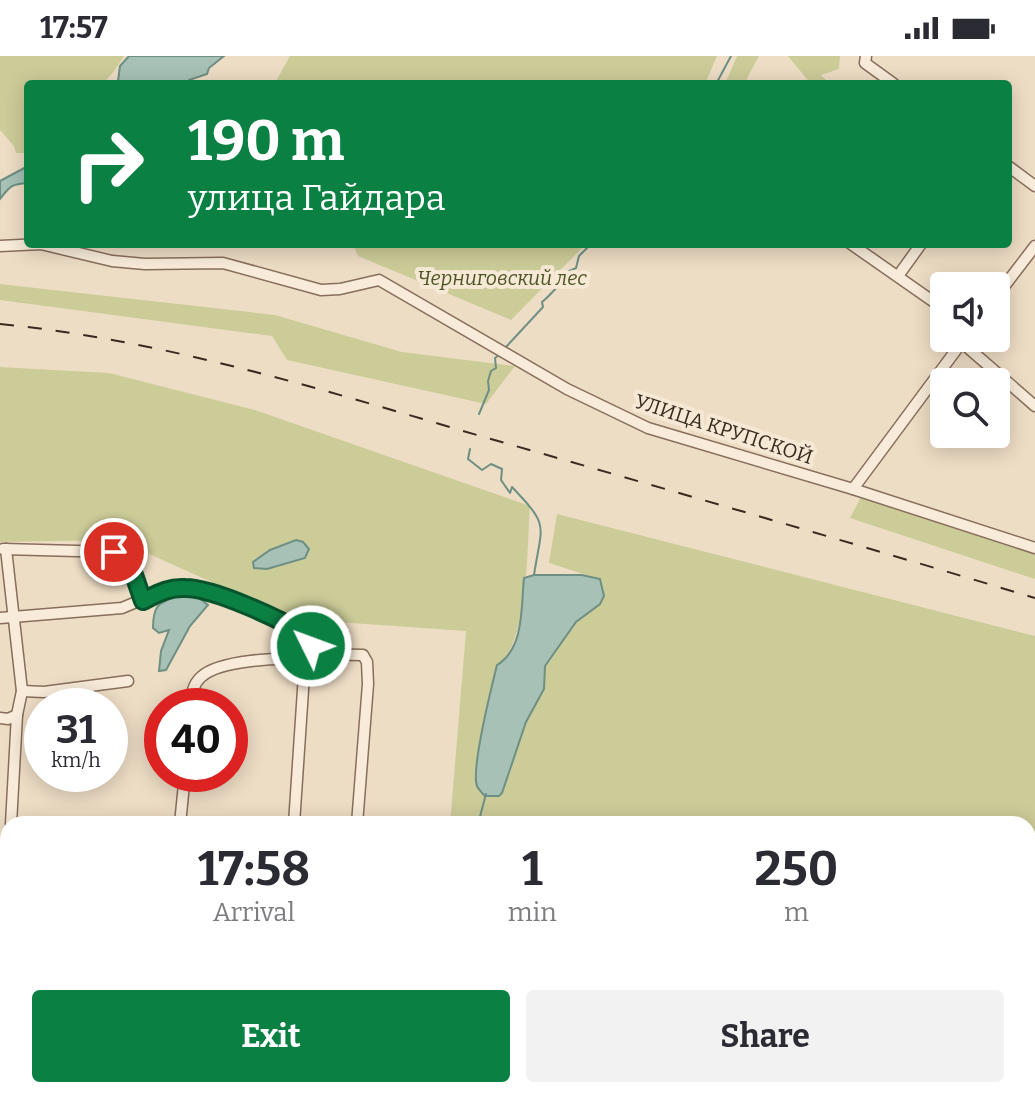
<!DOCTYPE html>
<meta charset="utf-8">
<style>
:root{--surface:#fff;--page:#f2f2f3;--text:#2b2b33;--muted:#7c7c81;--accent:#0b8043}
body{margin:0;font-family:Bitter,serif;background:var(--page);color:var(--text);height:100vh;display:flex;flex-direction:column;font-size:30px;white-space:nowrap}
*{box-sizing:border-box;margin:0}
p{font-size:26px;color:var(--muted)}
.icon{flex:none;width:44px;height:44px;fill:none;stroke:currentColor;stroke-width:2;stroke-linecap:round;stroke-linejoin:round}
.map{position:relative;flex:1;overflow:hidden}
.drawer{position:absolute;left:0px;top:760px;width:1036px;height:282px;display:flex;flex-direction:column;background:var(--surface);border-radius:24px 24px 0 0;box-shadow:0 4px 20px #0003}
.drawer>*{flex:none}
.top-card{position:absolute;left:24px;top:24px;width:988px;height:168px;border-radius:8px;box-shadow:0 4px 20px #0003;background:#0b8043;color:#fff;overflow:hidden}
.controls{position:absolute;left:930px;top:216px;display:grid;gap:16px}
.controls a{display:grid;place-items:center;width:80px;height:80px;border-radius:8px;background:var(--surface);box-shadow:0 4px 20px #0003;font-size:40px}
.speed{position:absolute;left:24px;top:632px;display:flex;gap:16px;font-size:40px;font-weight:700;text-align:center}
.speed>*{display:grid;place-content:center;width:104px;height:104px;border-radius:50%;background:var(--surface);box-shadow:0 4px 20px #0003;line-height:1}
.speed small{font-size:20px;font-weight:400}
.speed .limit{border:12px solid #d22;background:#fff;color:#111}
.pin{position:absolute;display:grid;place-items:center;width:68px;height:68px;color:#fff;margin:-34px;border:4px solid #fff;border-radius:50%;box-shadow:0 2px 8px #0007}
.me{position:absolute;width:88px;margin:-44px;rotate:312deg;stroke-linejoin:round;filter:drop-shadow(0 0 6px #0008)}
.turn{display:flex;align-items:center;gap:28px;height:168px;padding:0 32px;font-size:36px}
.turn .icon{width:104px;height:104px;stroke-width:2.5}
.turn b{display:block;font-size:56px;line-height:68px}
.eta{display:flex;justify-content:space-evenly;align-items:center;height:136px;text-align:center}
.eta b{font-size:48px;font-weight:700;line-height:56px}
.button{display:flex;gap:16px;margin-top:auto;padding:16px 32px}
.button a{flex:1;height:92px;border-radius:8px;background:var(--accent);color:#fff;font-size:32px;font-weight:700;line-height:92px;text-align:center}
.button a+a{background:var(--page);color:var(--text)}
.status{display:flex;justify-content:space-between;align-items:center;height:56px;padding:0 40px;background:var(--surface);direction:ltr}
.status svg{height:22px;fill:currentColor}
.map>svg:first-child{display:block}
.green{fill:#cc9}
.water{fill:#a7c1b6;stroke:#6e8f83;stroke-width:2}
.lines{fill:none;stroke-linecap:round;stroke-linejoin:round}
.stream{stroke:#6e8f83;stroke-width:2}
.minor-casing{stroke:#886e5c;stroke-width:13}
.minor{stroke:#f8ebd9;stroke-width:10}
.rail{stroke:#39291f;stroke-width:2;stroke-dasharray:14 14;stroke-linecap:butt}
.route-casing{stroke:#07532c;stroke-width:20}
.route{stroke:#0b8043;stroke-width:14}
.labels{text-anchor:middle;stroke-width:8;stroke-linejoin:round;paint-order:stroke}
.park-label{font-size:20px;font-style:italic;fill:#4f5526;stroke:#f5e8d5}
.street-label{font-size:20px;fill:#39291f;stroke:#f5e8d5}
</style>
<div class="status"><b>17:57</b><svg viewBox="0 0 49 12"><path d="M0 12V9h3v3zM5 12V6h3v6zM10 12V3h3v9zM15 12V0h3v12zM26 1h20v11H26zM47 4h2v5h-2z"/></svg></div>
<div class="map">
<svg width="1035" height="1041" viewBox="0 0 1035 1041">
<rect width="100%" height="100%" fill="#eeddc5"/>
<g class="green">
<path d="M0,0h124c-6,10 -14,22 -23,28h-73l-1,69h-11l-2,-7 -14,-16z"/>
<polygon points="290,0 717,0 705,28 277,28 276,25"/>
<polygon points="737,0 759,0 744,28 725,28"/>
<polygon points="788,0 840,0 839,13 821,19 830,28 811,28"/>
<polygon points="353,188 586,188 511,264 358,200"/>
<polygon points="0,228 275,259 402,296 515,310 486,348 287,304 272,280 0,244"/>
<path d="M0,311l109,6 146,37 275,96c-3,36 -1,139 -33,159l-8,30 -13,79 26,19 24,-71 18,-33 1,-23 31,-44 24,-18 4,-13 -5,-12 -50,-16 8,-49 478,122v219l-7,-2v-29h-578l16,-193 -172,-12 -176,-79 -118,2z"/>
<polygon points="862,439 1035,494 1035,523 850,462"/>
</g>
<g class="water">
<polygon points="129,0 224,0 209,12 207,18 189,24 188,28 108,28 118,25 120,10"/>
<path d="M28,110v17c-17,1 -18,3 -28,16v-18z"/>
<polygon points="296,484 303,486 309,493 305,502 267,513 254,512 253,506 270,494"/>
<path d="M534,519h48l18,4 4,17 -4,8 -24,18 -31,44 -1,23 -18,33 -24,71 -3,3h-14c-3,-3 -6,-6 -8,-10 -6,-16 15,-101 20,-121 28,-17 24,-60 27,-87z"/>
<path d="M180,539l19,3 9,7 -18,21 -24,44 -7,1 2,-20 8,-21 -10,3 -6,-5c0,-24 6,-25 27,-33z"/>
</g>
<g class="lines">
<g class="stream">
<polyline points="716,28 731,0"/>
<path d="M506,291l37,-40 -1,-5c9,-7 13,-14 21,-20l2,-9 11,-5 3,-12 12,-12"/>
<polyline points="479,358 489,334 488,325 491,315 496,312 495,302 499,299"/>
<path d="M470,393l-2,10 14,11 9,-6 11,5 -1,11 9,13 2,-6c38,40 30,36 22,88"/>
<polyline points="478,768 486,738"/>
<polyline points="450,1041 455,1034"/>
</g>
<g class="minor-casing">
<g id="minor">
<polyline points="866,0 865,7 894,28"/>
<polyline points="1008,110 1035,130"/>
<polyline points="851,188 944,253"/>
<polyline points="0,190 41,188 112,205 145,208 223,207 321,234 340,233 379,224 567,333 648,372 853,433 1035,492"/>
<polyline points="898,220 921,188"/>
<polyline points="996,241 1035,190"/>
<polyline points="959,284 1035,350"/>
<polyline points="853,433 965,282"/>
<polyline points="3,493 114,496 132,513 143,545"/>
<polyline points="6,493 22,635 17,659 11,768"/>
<polyline points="0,562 122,552 167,533 187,531 211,537 292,569 309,580 311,590 305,604 294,768"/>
<polyline points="310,598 363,599 367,606 368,628 357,768"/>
<polyline points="22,635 44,636 128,625"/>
<path d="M191,650c1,-11 1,-21 10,-29 18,-17 80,-20 104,-17"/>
<polyline points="0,662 8,663 17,659"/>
<polyline points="180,768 185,718"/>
<polyline points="0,889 8,806"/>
<polyline points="0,955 8,955"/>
<polyline points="1028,991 1035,989"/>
<polyline points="159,1041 161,1034"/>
<polyline points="273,1041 274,1034"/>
<polyline points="349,1041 349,1034"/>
</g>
</g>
<use href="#minor" class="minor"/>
<path class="rail" d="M0,268c163,16 320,65 477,111 186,53 372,107 558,163"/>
</g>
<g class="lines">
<g class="route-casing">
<path id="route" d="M114,496l18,17 11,32c14,-7 26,-14 42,-13 30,0 98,33 124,48l2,10"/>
</g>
<use href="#route" class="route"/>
</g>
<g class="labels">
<g class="park-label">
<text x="502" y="229">Черниговский лес</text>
</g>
<g class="street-label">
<text transform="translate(724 373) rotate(18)" y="7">УЛИЦА КРУПСКОЙ</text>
</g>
</g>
</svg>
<div class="controls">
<a><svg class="icon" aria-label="sound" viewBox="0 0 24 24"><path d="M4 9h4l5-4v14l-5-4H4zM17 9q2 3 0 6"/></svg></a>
<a><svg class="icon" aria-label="search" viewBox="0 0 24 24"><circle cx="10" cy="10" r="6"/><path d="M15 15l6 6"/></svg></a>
</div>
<div class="speed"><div>31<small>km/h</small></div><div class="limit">40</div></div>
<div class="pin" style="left:114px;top:496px;background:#d93025"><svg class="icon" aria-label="arrive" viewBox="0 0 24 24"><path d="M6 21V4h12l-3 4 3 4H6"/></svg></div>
<svg class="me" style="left:311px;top:590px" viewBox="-20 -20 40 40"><circle r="17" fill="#0b8043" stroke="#fff" stroke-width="3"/><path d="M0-11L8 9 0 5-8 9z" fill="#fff"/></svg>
<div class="top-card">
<div class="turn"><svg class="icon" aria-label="right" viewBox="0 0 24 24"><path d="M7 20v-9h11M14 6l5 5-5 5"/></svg><div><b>190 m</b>улица Гайдара</div></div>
</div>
<section class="drawer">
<div class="eta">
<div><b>17:58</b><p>Arrival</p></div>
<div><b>1</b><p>min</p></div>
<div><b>250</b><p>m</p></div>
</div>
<div class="button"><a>Exit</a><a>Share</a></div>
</section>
</div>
